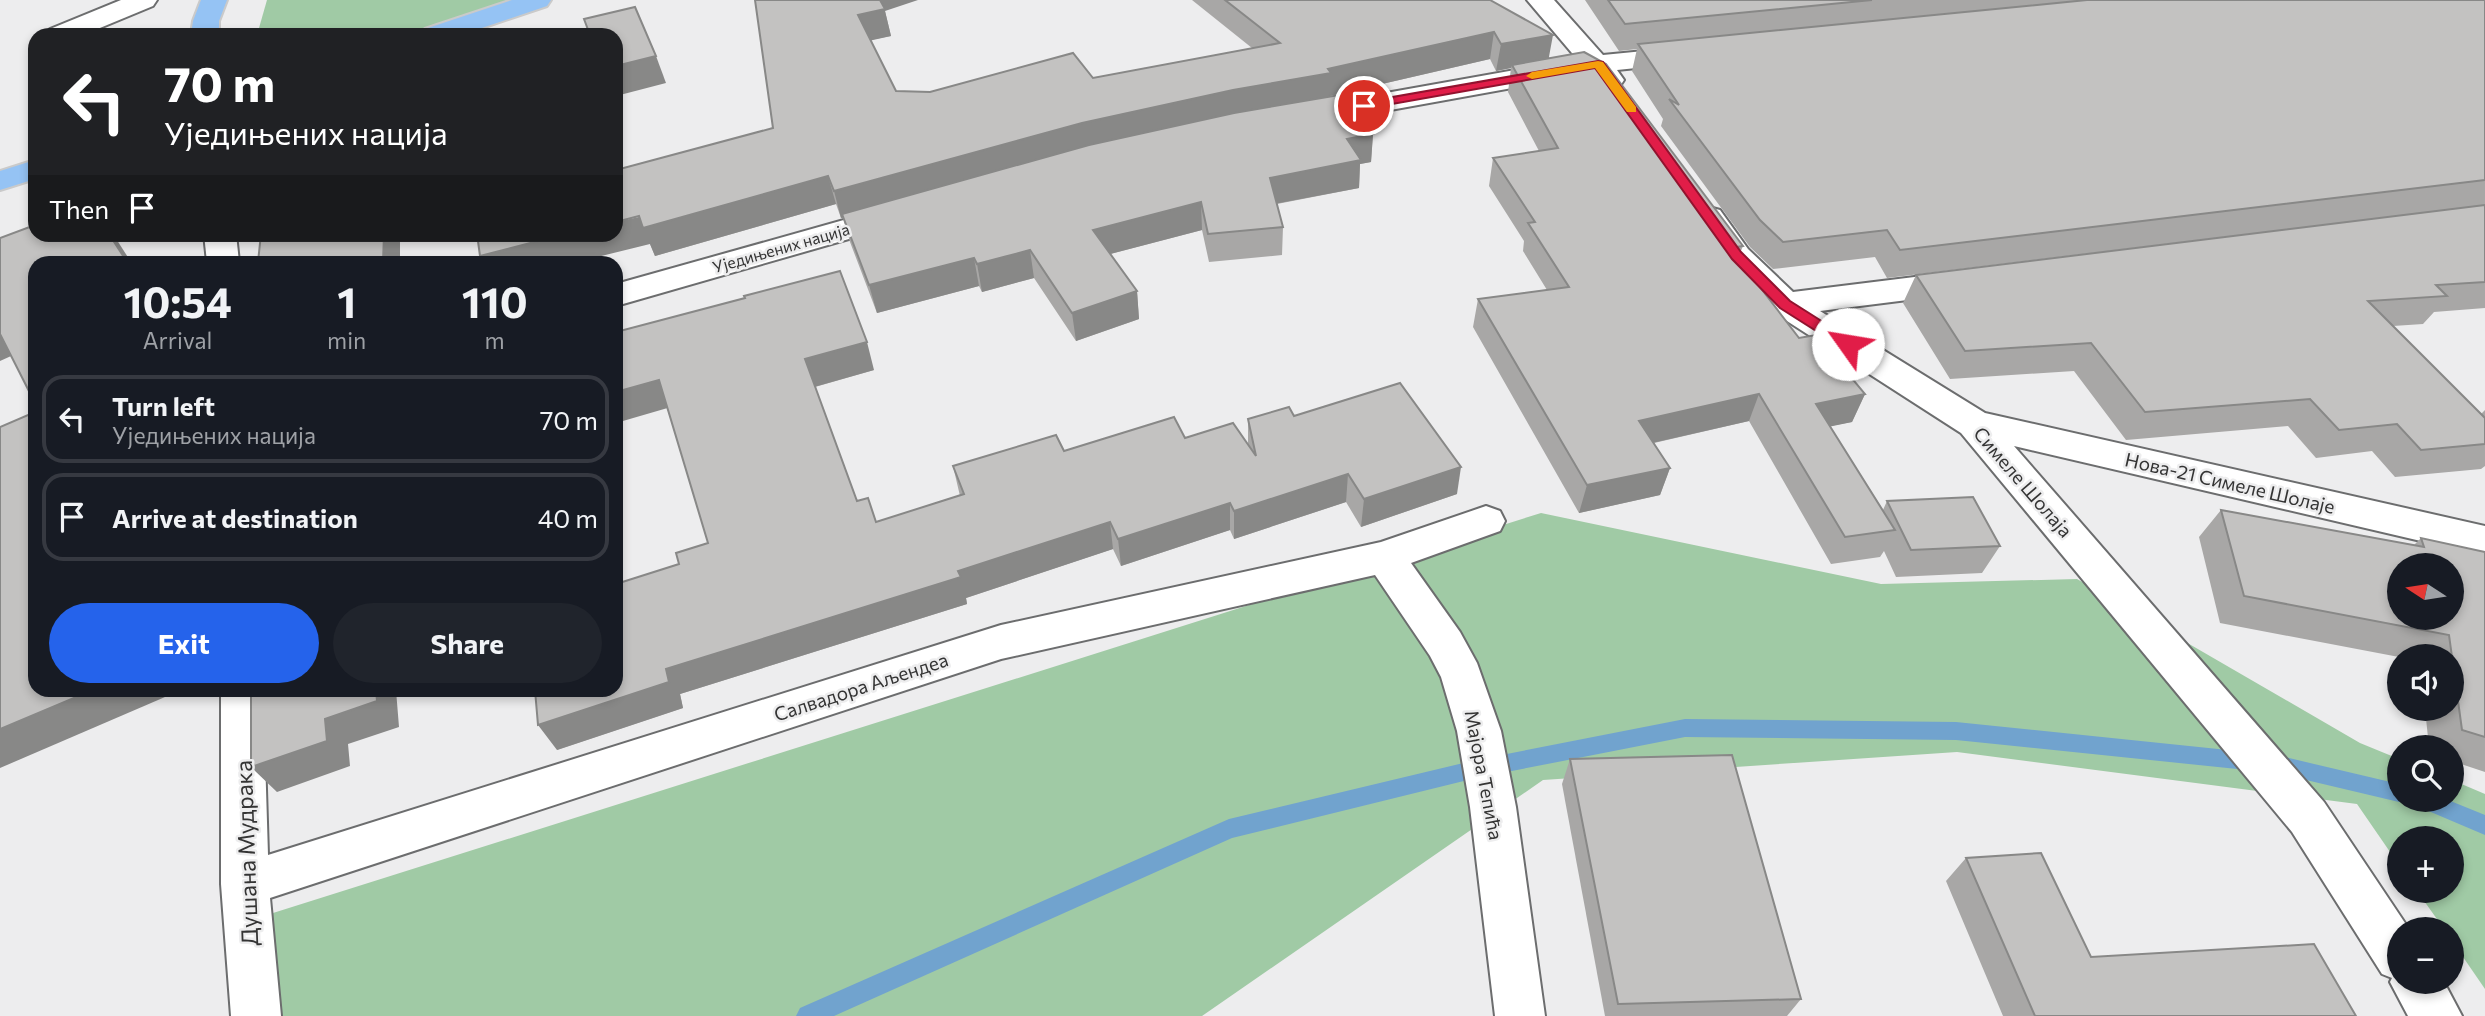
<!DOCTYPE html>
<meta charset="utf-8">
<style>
:root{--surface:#171b24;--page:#20242c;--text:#f1f3f6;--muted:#9ea1a6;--line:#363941;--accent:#2563eb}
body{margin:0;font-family:Commissioner,sans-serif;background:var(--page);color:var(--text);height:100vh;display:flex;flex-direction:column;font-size:26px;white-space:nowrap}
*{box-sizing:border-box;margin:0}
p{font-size:23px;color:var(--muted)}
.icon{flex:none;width:38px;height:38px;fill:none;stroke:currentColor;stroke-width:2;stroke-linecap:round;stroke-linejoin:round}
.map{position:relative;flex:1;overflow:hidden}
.drawer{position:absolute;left:28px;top:256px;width:595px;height:441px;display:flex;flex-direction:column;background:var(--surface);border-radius:21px;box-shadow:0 4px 10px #0003}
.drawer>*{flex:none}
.guide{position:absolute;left:28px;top:28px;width:595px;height:214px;border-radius:21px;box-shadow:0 4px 10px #0003;background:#202124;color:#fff;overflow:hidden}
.needle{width:46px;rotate:282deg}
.controls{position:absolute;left:2387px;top:553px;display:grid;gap:14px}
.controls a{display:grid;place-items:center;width:77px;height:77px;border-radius:50%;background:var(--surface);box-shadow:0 4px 10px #0003;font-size:35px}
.pin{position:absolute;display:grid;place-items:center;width:60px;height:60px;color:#fff;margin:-30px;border:4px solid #fff;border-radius:50%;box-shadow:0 2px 7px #0007}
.me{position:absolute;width:77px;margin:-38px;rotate:302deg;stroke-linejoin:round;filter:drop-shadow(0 0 5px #0008)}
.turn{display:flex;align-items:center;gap:24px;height:147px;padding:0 21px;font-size:32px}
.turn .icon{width:91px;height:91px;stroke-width:2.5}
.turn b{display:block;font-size:49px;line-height:60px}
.then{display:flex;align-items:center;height:66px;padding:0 21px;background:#0003;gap:14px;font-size:26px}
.eta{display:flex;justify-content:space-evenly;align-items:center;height:119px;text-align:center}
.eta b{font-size:42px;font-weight:700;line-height:49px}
.primary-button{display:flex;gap:14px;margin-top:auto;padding:14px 21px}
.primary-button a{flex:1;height:80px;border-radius:42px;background:var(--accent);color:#fff;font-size:28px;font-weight:700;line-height:80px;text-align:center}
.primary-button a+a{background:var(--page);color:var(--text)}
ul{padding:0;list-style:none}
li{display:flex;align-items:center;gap:21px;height:88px;margin:0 14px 10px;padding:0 7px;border:4px solid var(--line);border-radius:21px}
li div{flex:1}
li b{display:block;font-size:26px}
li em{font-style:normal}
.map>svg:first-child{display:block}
.green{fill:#a0caa5}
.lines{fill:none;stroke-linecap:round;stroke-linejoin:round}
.stream{fill:#71a3ce;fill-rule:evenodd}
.minor-casing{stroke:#6c6d6e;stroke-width:4}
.major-casing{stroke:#cacaca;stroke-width:4}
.minor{fill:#fff;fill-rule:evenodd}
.major{fill:#95c3f4;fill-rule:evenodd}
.wall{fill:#a8a7a6}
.shaded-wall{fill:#888887}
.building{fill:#c3c2c1;stroke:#888887;stroke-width:2;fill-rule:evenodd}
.route{fill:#e11d48;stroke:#92132f;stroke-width:2}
.slow{fill:#f59e0b}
.labels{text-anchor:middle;stroke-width:5;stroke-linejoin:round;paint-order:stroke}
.far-street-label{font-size:16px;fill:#343434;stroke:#ededee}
.street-label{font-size:19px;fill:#343434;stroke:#ededee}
.near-street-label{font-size:23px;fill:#343434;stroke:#ededee}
</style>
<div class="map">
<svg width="2485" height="1016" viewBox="0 0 2485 1016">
<rect width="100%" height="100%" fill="#ededee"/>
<g class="green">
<polygon points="267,0 539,0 441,35 257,35"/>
<polygon points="1541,513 1881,584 2077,579 2360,743 2399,759 2399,800 2452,800 2452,780 2485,794 2485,989 2452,941 2452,929 2444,929 2417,891 2452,891 2452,838 2399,838 2399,865 2357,804 1957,752 1543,780 1202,1016 251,1016 251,920"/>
</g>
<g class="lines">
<g class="stream">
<polygon points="1685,719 1956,722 2276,755 2399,784 2399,800 2406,800 2399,802 2276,773 1956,740 1685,737 1476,778 1232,838 834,1016 796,1016 800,1008 1229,819 1476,760"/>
<polygon points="2416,800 2448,800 2485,815 2485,835 2419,807"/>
</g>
<g class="minor-casing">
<g id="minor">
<polygon points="121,0 157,0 153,6 83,35 46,35 50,29"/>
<path d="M1527,0h27l49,55 82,-8 10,2 4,6 -4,6 -10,2 -68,7 7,10 -4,6c-16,4 -21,-1 -30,-12l-288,52 -10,-3 -5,-6 5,-6 10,-3 275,-49z"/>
<polygon points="897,205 908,208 913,215 908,222 616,306 616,284"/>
<polygon points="1709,207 1720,210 1748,249 1793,292 1963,271 1975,274 1980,282 1975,290 1963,293 1820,311 1985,413 2485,526 2485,556 2014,446 2324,802 2409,929 2399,929 2399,982 2444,982 2462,1016 2408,1016 2390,982 2392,978 2382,974 2292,832 1961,433 1773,312 1726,263 1693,217 1698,210"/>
<polygon points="204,234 236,234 239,262 207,262"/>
<polygon points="1486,506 1500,511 1505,521 1500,531 1411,563 1460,632 1477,663 1501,731 1516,807 1545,1016 1495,1016 1470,807 1457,731 1441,677 1430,656 1375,575 1001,659 270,898 281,1016 231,1016 221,884 221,690 263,690 268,855 1001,625 1381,542"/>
</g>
</g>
<g class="major-casing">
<g id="major">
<polygon points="201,0 227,0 219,21 219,35 191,35 193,21"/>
<polygon points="512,0 551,0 547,6 461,35 421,35 425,29"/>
<polygon points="35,160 35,179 0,190 0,171"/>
</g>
</g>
<use href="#minor" class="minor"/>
<use href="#major" class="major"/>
</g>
<g class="wall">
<polygon points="1192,0 1490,0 1743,246 1738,258 1799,338 1865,394 1852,422 1830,426 1883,510 1887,501 2000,546 1982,573 1896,577 1884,551 1880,557 1831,564 1749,421 1654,443 1670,468 1660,495 1579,513 1473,327 1478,299 1547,290 1523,251 1524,241 1489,186 1493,158 1539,151 1508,92 1511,68 1496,71 1490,59 1330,96 1373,134 1371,162 1360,164 1359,188 1277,204 1283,227 1282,255 1209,262 1202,230 1110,254 1137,291 1139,319 1076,341 1034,278 982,292 979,286 877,313 850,242 843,218 841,218 836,204 655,256 650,244 773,128 885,11 891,36 870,40 896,91 930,92 1093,78 1252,48"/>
<polygon points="1585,0 2485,0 2485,308 2434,312 2423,324 2393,326 2481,414 2485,410 2485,466 2481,469 2395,477 2372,451 2316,458 2288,426 2126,440 2074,371 1950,379 1903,303 1916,275 2337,223 1887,278 1875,257 1773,269 1750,247 1661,126 1663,119 1632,71 1637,49 1619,51"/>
<polygon points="616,332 874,370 815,387 857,501 876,522 960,496 953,466 1064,451 1185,438 1248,445 1248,419 1294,416 1457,494 1361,527 1346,502 1234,539 1230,530 1121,566 1113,549 966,598 967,604 680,694 683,708 557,750 679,564 708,543 667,408"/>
<polygon points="2221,510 2414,545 2421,538 2485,552 2485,772 2452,761 2452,747 2429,747 2425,709 2452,709 2452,656 2399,657 2220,623 2199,537"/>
<polygon points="1570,759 1801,999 1787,1016 1605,1016 1562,784"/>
<polygon points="1966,858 2091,957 2356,1016 2003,1016 1946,881"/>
</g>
<g class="shaded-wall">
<polygon points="876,0 918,0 885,11 891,36 864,42 858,15"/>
<polygon points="1494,32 1490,59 1330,96 1330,100 1084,150 841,218 834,191 1082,123"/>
<polygon points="1553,35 1548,62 1512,65 1511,68 1496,71 1501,44"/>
<polygon points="656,56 666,83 616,96 616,66"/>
<polygon points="1373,134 1371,162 1360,164 1359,188 1269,205 1270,178 1347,139"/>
<polygon points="828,176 836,204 655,256 650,244 577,262 484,262 480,256 565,234 616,234 616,222"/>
<polygon points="1201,202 1202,230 1095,258 1093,230"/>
<polygon points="109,234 113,234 131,262 127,262"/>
<polygon points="384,234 400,234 400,262 383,262"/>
<polygon points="1030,250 1034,278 982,292 977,264"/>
<polygon points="974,258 979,286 877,313 869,285"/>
<polygon points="1137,291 1139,319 1076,341 1072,313"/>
<polygon points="0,330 20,352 0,361"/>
<polygon points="867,342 874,370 814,387 805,359"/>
<polygon points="659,380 671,407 616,423 616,392"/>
<polygon points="1759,394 1749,421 1630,448 1639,421"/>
<polygon points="1865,394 1852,422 1804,432 1816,404"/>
<polygon points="1461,467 1457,494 1361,527 1364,499"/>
<polygon points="1670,468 1660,495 1579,513 1587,485"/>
<polygon points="1348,474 1346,502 1234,539 1234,511"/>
<polygon points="1230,503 1230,530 1121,566 1118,539"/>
<polygon points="1110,522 1113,549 966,598 967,604 680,694 683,708 557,750 538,725 666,669 958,571"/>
<polygon points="93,690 171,690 172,694 0,768 0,729"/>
<polygon points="376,690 396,690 399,727 348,744 350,766 277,792 251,767 325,719"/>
</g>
<g class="building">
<polygon points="755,0 880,0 885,9 858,15 896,91 930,92 1073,53 1093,78 1280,43 1225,0 1490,0 1553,35 1501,44 1494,32 1328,69 1331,73 1233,90 1082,123 834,191 828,176 643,228 639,216 616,222 616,170 773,128"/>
<polygon points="1608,0 1872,0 1625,24"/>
<polygon points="2087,0 2485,0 2485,180 1900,250 1887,230 1783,242 1760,220 1669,99 1679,105 1638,44"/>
<polygon points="635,7 656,56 616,66 616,35 590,35 584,19"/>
<polygon points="1584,52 1606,64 1743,246 1730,248 1799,338 1816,335 1865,394 1816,404 1895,530 1845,537 1759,394 1639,421 1670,468 1587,485 1478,299 1569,287 1528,223 1535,222 1493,158 1558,148 1512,65"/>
<polygon points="1345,94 1373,134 1347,139 1361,160 1270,178 1283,227 1208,234 1201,202 1093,230 1137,291 1072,313 1030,250 977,264 974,258 869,285 842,214 1089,145 1234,113"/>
<polygon points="2485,205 2485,282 2436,285 2447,296 2368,301 2485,418 2485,444 2421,450 2397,424 2339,430 2310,399 2145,412 2091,343 1965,351 1916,275"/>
<polygon points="35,225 35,234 109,234 127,262 35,262 35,403 0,334 0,238"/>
<polygon points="261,234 384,234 383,262 258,262"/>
<polygon points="477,234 565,234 480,256"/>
<polygon points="840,271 867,342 805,359 857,501 868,498 876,522 964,494 953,466 1056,435 1064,451 1174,417 1185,438 1233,423 1256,456 1248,419 1289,407 1294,416 1400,383 1461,467 1364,499 1348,474 1234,511 1230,503 1118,539 1110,522 958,571 961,577 666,669 669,682 538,725 535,690 616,690 616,584 679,564 676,553 708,543 659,380 616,392 616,332 745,298 744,296"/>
<polygon points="35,412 35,690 93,690 0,729 0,427"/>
<polygon points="1973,497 2000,546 1911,550 1887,501"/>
<path d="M2221,510l203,37 -3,-9 64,14v185l-23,-7 -13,-95 -205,-39zM2399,565h53v53h-53z"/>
<polygon points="251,690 376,690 377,701 325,719 327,741 251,767"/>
<polygon points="1732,755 1801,999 1618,1004 1570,759"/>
<polygon points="2041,853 2091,957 2314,944 2356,1016 2035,1016 1966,858"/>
</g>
<polygon class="route" points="1598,61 1603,62 1741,252 1790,301 1853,341 1853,348 1843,348 1780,308 1732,259 1595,68 1364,109 1358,106 1364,102"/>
<polygon class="slow" points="1598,61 1603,62 1636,107 1636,112 1627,112 1595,68 1532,79 1526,76 1532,72"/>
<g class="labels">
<g class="far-street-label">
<text transform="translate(781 248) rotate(-16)" y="6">Уједињених нација</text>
</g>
<g class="street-label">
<text transform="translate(2023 482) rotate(49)" y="7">Симеле Шолаја</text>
<text transform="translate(2230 483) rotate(13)" y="7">Нова-21 Симеле Шолаје</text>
<text transform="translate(861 687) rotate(-18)" y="7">Салвадора Аљендеа</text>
<text transform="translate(1484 775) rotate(79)" y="7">Мајора Тепића</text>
</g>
<g class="near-street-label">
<text transform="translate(247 853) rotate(-92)" y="8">Душана Мудрака</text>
</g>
</g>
</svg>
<div class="controls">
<a><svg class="needle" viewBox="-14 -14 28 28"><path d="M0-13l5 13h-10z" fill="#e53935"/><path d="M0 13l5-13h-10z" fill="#9ea1a6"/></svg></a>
<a><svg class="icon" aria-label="sound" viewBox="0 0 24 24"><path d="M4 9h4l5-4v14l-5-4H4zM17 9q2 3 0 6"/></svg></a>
<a><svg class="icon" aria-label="search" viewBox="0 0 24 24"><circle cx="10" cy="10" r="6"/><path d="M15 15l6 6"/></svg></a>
<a>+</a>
<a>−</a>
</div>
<div class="pin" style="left:1364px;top:106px;background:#d93025"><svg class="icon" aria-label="arrive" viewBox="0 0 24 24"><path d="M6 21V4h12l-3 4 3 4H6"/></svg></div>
<svg class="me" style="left:1848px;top:344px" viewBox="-20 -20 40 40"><circle r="19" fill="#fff"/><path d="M0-13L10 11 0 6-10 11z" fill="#e11d48"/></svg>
<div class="guide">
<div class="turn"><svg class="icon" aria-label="left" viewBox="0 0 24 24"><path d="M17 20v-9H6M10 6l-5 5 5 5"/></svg><div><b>70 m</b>Уједињених нација</div></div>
<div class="then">Then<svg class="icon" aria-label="arrive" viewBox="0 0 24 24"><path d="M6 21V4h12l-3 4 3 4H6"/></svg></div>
</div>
<section class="drawer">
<div class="eta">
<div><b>10:54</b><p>Arrival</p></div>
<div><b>1</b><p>min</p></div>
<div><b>110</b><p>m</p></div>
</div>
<ul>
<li><svg class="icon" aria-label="left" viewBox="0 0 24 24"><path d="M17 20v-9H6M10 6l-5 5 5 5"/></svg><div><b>Turn left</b><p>Уједињених нација</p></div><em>70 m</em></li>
<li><svg class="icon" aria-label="arrive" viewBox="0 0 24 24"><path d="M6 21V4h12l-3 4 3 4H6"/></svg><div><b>Arrive at destination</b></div><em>40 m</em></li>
</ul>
<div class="primary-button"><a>Exit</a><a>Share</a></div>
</section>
</div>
